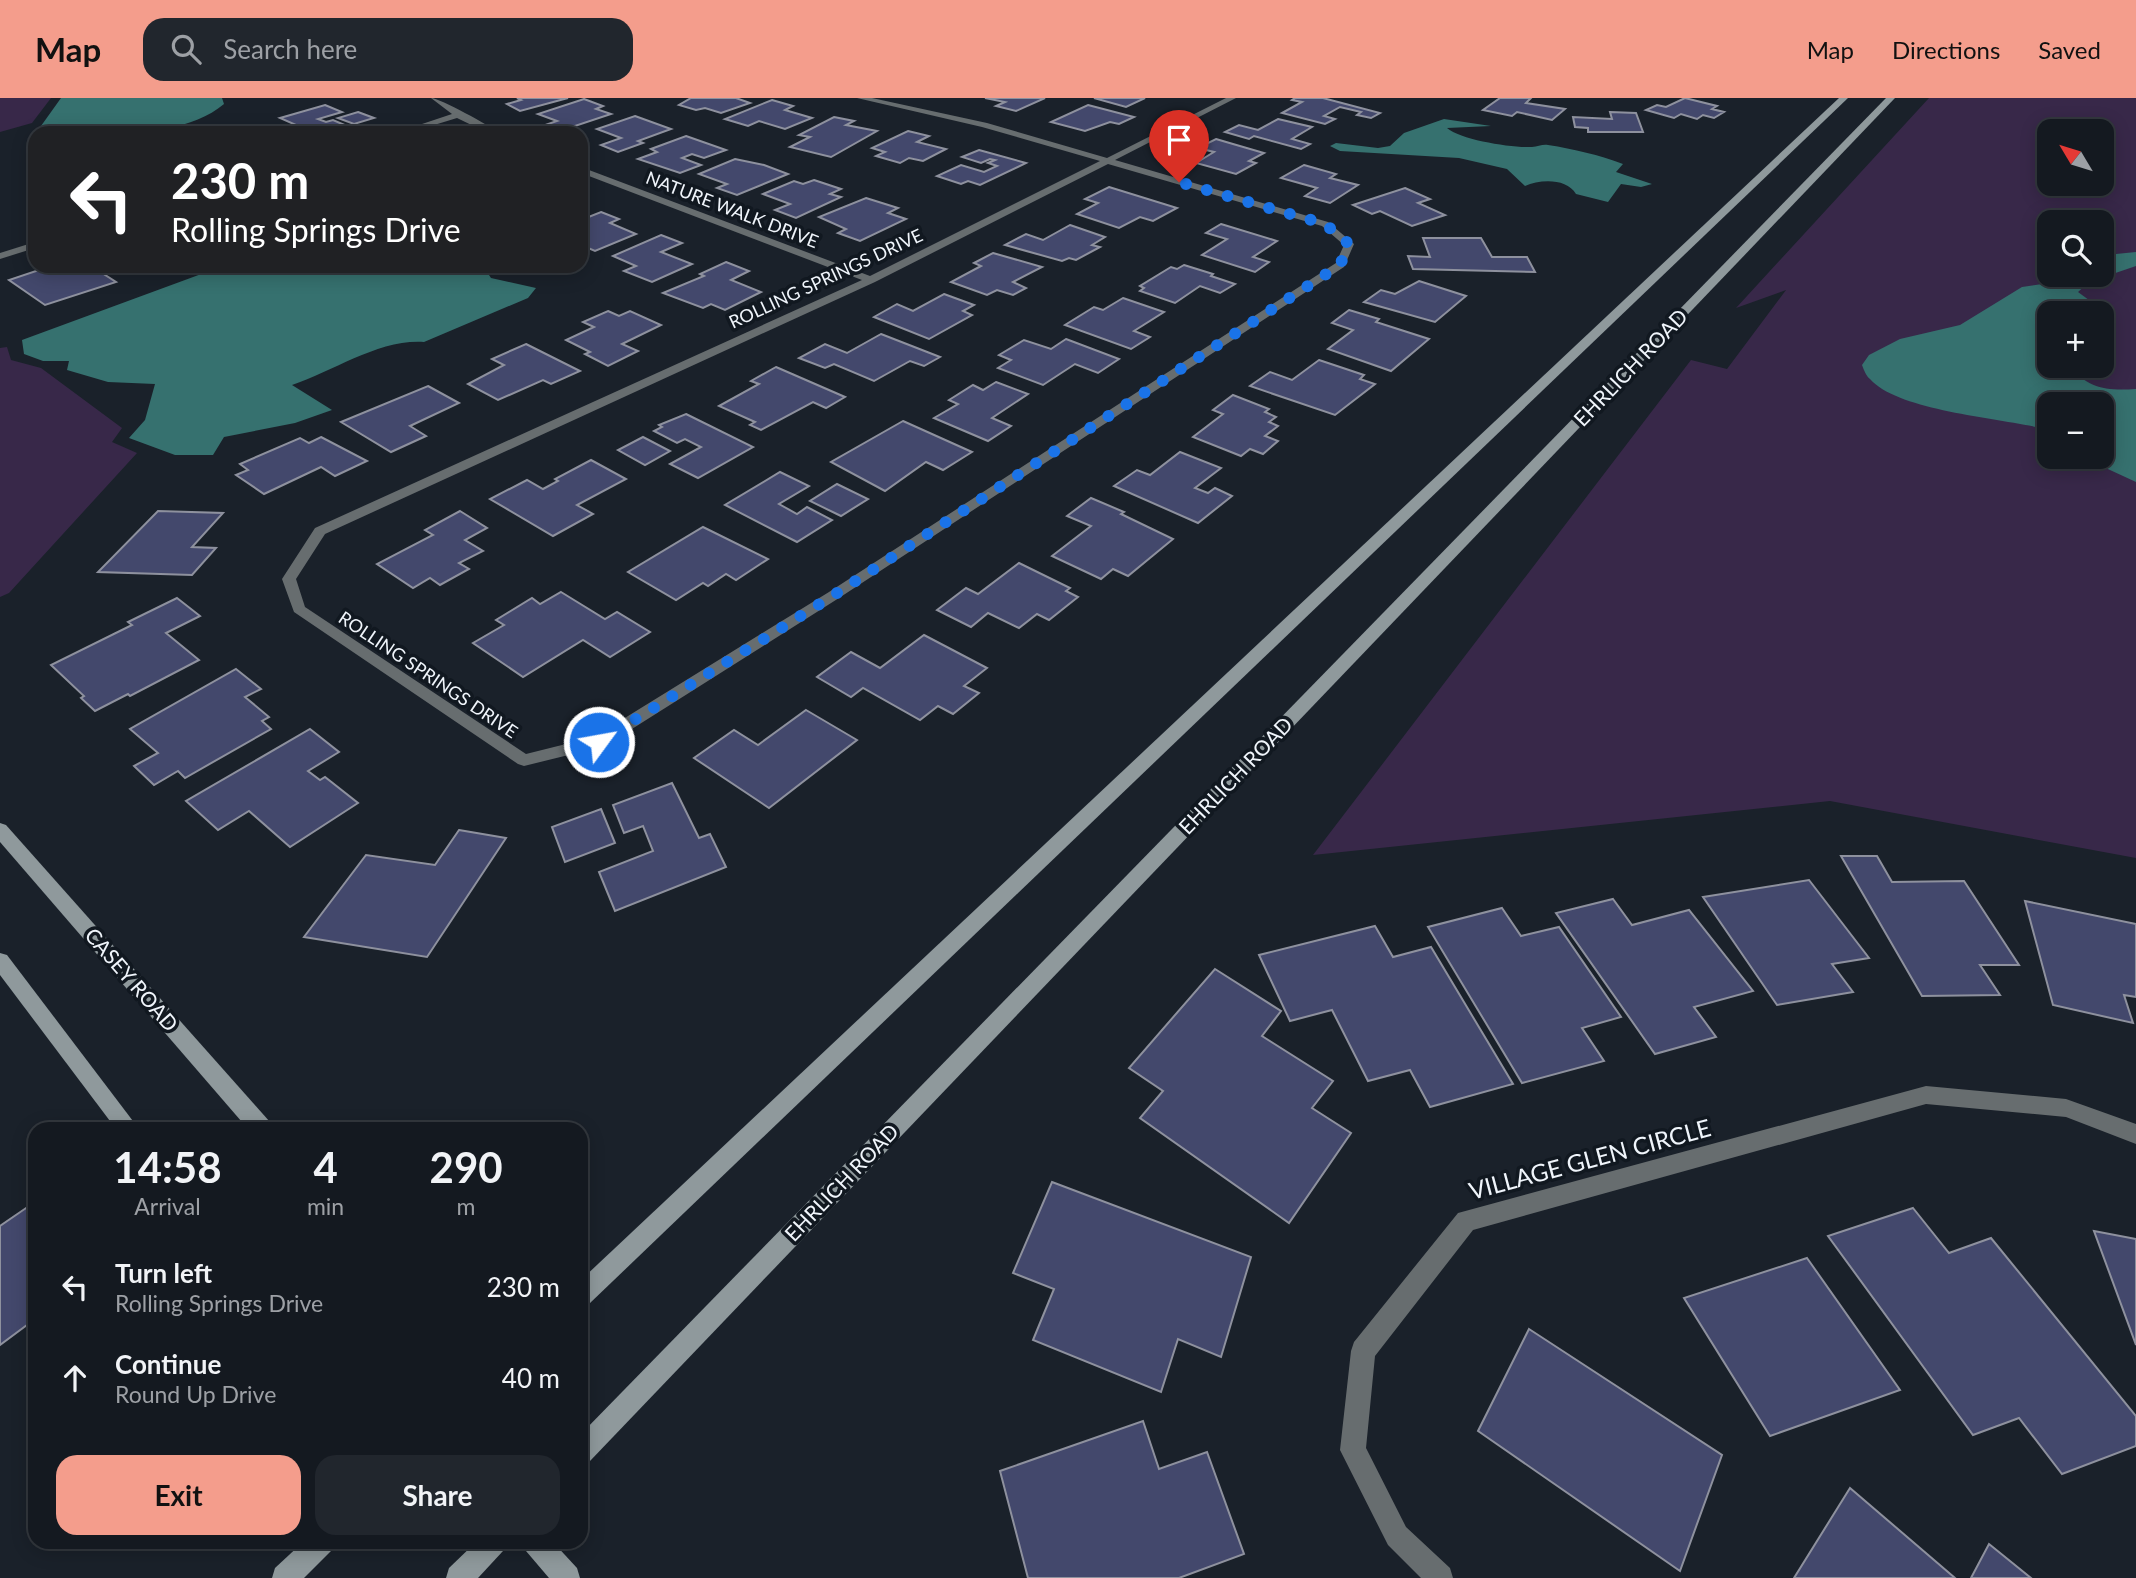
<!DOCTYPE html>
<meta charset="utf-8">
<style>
:root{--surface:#141920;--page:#21262d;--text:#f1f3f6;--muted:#9da0a5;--line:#33383e;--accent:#f49d8c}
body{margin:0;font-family:Lato,sans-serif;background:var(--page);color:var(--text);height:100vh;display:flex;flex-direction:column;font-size:26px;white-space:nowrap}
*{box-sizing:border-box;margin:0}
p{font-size:23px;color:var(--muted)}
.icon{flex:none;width:38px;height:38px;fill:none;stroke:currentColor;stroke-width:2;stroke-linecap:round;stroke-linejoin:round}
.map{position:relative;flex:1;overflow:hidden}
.details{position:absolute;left:28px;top:1024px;width:560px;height:427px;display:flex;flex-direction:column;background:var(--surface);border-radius:21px;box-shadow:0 4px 18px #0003,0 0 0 2px var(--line)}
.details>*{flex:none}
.banner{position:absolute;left:28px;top:28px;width:560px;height:147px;border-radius:21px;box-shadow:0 4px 18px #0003,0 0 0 2px var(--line);background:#202124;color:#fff;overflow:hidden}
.needle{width:46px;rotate:308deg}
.controls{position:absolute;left:2037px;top:21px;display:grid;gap:14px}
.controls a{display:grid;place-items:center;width:77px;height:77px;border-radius:14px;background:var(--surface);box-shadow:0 4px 18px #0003,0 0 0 2px var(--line);font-size:35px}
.pin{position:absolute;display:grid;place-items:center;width:60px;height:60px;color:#fff;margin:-72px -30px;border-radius:50% 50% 50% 0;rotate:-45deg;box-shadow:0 0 7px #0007}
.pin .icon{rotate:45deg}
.me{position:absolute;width:77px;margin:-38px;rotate:58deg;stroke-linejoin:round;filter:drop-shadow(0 0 5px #0008)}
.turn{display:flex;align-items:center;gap:24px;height:147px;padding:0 28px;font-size:32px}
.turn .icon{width:91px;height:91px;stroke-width:2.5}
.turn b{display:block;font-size:49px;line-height:60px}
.eta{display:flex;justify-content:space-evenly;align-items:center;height:119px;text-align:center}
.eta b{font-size:42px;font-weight:700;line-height:49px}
.primary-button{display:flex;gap:14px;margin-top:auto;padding:14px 28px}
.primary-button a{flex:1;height:80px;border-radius:21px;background:var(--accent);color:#111;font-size:28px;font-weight:700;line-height:80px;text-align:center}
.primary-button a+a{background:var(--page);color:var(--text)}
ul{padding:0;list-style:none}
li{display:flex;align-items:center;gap:21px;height:91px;padding:0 28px}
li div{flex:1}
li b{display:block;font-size:26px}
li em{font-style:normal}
header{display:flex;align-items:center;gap:42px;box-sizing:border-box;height:98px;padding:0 35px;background:var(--accent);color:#111}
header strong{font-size:33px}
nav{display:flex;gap:38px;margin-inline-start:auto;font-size:24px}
.search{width:490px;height:63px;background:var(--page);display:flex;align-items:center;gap:18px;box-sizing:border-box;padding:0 24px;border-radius:21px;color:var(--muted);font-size:26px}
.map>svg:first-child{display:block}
.green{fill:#382849;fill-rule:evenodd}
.water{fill:#36716f}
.building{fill:#43486c;stroke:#8e919e;stroke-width:2}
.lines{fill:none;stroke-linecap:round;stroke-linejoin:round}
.street{fill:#676d6f;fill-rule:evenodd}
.secondary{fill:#8f999c;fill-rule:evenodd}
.route{stroke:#1a73e8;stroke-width:12;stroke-dasharray:0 21.6}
.labels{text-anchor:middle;stroke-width:7;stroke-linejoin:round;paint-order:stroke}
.far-street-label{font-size:18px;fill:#f0f5fb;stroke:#111820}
.street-label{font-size:21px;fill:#f0f5fb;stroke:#111820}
.near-street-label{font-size:24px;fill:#f0f5fb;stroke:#111820}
</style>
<header>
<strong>Map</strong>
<div class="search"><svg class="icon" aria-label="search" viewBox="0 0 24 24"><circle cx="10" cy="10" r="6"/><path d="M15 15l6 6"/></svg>Search here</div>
<nav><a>Map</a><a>Directions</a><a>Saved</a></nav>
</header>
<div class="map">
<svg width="2136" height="1480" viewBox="0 0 2136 1480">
<rect width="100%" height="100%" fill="#1a212a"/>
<g class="green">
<polygon points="0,0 51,0 32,25 0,34"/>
<path d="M1929,0h207v760l-306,-57 -517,54 378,-495 36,9 59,-79 -50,18zM2049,33h53v53h-53zM2049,124h53v53h-53zM2049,215h53v53h-53zM2049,306h53v53h-53z"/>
<polygon points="7,249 11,262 41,270 122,330 112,344 137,355 9,495 0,499 0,250"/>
</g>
<g class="water">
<path d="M61,0h161l2,6c-45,38 -132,29 -188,29z"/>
<path d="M1444,21l47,7 -44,2c14,12 65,20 85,19 6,0 10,-3 16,-2 26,4 51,10 75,19l-7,8 36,12 -11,3 -20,-3 -13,18 -32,-8c-9,-16 -36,-15 -51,-8l-18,-17 -48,-11 -119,-7 -10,-5 6,-3 42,5 12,-2 14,-13z"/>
<path d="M2136,154v14l-47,16 -11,10 34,25 -10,4v-8h-53v53h18c23,22 37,25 69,23v93l-39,-18 -7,-7h12v-53h-53v26c-44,-12 -150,-18 -179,-51 -4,-3 -6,-9 -8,-14l7,-10 31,-16 60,-14 62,-38 48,-7 10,-5h22v-13l14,-8z"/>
<path d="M223,168h260l8,12 45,10 -8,10 -104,44c-45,-3 -90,29 -132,43l40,25 -37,13 -71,14 -11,18h-38l-46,-17 16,-18 10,-36 -47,-2 -41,-12 2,-9h-26l-19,-7 -2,-14z"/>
</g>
<g class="building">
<polygon points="517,0 568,0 520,13 507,6 521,2"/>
<polygon points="691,0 736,0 750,5 721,15 705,10 696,12 679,7"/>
<polygon points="985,0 1045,0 1016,13 996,8 1005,4"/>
<polygon points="1094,0 1145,0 1126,9"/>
<polygon points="1295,0 1323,0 1380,15 1371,20 1357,17 1361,14 1340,9 1324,18 1335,21 1325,26 1282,15 1302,4 1292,2"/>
<polygon points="1500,0 1531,0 1526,5 1565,11 1552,22 1517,14 1512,18 1483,12"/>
<polygon points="1685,0 1717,8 1712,11 1724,14 1714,20 1703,17 1697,21 1681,16 1674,20 1646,12 1657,7 1666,9"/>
<polygon points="584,1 603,8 596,11 611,16 563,32 548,26 557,23 538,16"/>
<polygon points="772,2 793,8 785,12 812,20 785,31 759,23 748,28 725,21"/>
<polygon points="325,7 342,14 318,21 326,24 333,22 347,28 314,35 280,20"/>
<polygon points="1088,7 1134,19 1119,26 1110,24 1085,33 1051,24"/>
<polygon points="358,14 374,20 354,26 338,20"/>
<polygon points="1610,14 1636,15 1643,34 1588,34 1588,30 1575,29 1573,19 1612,21"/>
<polygon points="635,18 671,31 638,43 643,45 618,54 601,47 621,40 597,31"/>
<polygon points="834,19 854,23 846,27 877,33 831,59 790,49 810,39 799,37"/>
<polygon points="1278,21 1312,29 1292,41 1310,46 1301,51 1254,38 1249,41 1225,34 1239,27 1258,32"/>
<polygon points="281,28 297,35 256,35"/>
<polygon points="908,33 929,38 917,44 946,51 923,63 909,60 900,65 876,58 885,54 872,50"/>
<polygon points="686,38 726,52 704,60 692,56 682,60 701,67 680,75 638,61 657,54 651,51"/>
<polygon points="1216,41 1233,46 1264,55 1249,63 1256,65 1236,76 1196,65 1214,54 1198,50"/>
<polygon points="979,52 1026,65 980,87 968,83 961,86 937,78 961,67 984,74 997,68 988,65 995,62 990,61 981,65 962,59"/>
<polygon points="735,61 764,67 788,76 737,97 717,90 727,86 699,76"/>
<polygon points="1304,67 1336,76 1330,80 1358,87 1330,105 1305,98 1317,90 1281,80"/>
<polygon points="814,82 841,91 830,96 841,99 796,120 775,112 790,106 763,96 794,83 803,86"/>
<polygon points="1109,89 1177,110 1153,123 1140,119 1119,130 1077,116 1098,105 1085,101"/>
<polygon points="1405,90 1430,101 1418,105 1445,117 1412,128 1380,113 1372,116 1353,107"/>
<polygon points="866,100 898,110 888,115 906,121 860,143 838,135 846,131 819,119"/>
<polygon points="601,114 619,121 610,125 636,136 595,153 581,147 581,122"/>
<polygon points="1221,126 1277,143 1253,159 1269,164 1255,174 1202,157 1227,141 1206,135"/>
<polygon points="1070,127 1105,139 1092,147 1100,149 1076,162 1069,160 1062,163 1005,147 1026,136 1043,142"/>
<polygon points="661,137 682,145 661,154 692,166 652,184 624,173 636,168 613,158"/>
<polygon points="1423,140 1481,140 1492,159 1527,159 1535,174 1413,171 1408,158 1430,159"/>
<polygon points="993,155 1042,169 1013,184 1026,190 1013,197 997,192 987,197 951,184 981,168 974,165"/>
<polygon points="726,164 749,173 731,182 761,194 725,212 711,206 703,210 663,195 704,178 700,176"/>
<polygon points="1184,167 1213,176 1211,178 1235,186 1220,195 1200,188 1175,205 1140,193 1144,190 1140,188 1171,169 1177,171"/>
<polygon points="51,168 91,168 116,184 45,207 9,182"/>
<polygon points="1419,183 1466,198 1435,224 1364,204 1381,192 1395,196"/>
<polygon points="944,196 974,207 963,213 972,217 929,241 874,219 897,206 913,213"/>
<polygon points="1123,200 1164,214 1134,233 1150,239 1131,251 1065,227 1094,209 1103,212"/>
<polygon points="1349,212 1379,221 1376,224 1429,241 1391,273 1328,251 1353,232 1332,225"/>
<polygon points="608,213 619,218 630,213 661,227 622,246 638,253 608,268 585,256 590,254 566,242 594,229 583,224"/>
<polygon points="881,236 940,259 924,268 910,263 874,283 834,266 825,270 799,260 825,246 847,255"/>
<polygon points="1066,241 1119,261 1098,275 1075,266 1043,287 998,270 1011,262 999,257 1024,242 1051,251"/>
<polygon points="526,246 580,273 551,286 543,282 498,302 468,286 504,267 492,261"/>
<polygon points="1319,262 1364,277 1360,281 1375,286 1335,317 1250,288 1270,274 1292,282"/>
<polygon points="776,269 845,299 826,310 813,304 761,332 750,327 755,324 719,308 759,286 751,283"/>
<polygon points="996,284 1028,296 992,320 1011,328 988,343 934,320 958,306 949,302 973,287 983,292"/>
<polygon points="428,288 459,305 410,328 426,338 391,354 341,324"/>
<polygon points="1233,297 1269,311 1265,314 1276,319 1269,324 1278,328 1265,338 1278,343 1263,356 1250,351 1241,358 1193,339 1223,316 1213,312"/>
<polygon points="686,316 753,349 698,380 670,366 701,349 685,341 677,345 654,333 662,329 659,327"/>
<polygon points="903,323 972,354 943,372 926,364 885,393 831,364"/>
<polygon points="321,339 367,363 335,378 321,369 264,396 236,377 248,372 240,366 300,340 309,345"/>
<polygon points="643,339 670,353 645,367 618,352"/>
<polygon points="1180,354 1221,370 1195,390 1208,395 1215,390 1232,398 1198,425 1114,388 1137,372 1150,377"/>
<polygon points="591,362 626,381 577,407 593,416 553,438 490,401 527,382 543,391 558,383 555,381"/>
<polygon points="780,374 809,388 779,406 797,416 807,409 832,422 797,444 725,407"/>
<polygon points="837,386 868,401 841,418 810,403"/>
<polygon points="1091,400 1124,414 1121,416 1173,441 1128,478 1113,471 1101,481 1052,458 1091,428 1067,418"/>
<polygon points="158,413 223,415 192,449 216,450 192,477 98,474"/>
<polygon points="460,413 487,430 465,442 483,453 459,465 469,471 440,487 430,480 413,490 377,466 433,437 425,432"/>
<polygon points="703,429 768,461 736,482 726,476 708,488 703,485 676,502 628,474"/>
<polygon points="1019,465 1070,490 1066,493 1078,499 1049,522 1037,516 1019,530 988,515 971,529 937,512 966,490 978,496"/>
<polygon points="561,494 605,521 617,514 650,534 610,559 583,542 523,579 473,545 504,527 496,522 532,500 540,506"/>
<polygon points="177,500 200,518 166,535 199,562 130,598 128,596 95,613 81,600 84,598 51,567 132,527 128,524"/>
<polygon points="924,537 987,570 964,588 979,595 953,616 938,608 920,622 863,590 851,599 817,579 851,554 880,570"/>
<polygon points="236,571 261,591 245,599 269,619 262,623 271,631 185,680 178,673 154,687 134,668 158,655 130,631"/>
<polygon points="806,612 857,642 769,710 694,660 734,632 758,647"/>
<polygon points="310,631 339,654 308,673 320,682 325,679 358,705 290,749 249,713 218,732 186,703"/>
<polygon points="672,685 699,740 710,736 726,769 615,813 599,774 653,753 643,728 624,735 613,707"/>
<polygon points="601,711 615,745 565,764 552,729"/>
<polygon points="459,732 506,740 427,859 304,839 366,757 435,767"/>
<polygon points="1841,758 1877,758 1892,784 1964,783 2019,867 1980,867 2000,897 1922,898"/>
<polygon points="1809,782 1869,860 1832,866 1853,894 1777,907 1703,799"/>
<polygon points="1613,801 1632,827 1689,812 1753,893 1694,909 1716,939 1655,956 1556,815"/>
<polygon points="2025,803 2136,826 2136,899 2124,897 2133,925 2053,907"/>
<polygon points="1502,810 1521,838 1559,829 1621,919 1582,930 1604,963 1522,985 1428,829"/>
<polygon points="1375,828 1393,859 1431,849 1513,986 1430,1009 1410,972 1368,983 1332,912 1290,923 1259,857"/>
<polygon points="1215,871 1281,913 1262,938 1333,983 1312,1010 1351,1035 1289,1125 1140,1020 1163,993 1129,970"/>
<polygon points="1052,1084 1251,1159 1221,1259 1178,1241 1161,1294 1033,1242 1054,1191 1013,1175"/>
<polygon points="29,1108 35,1116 35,1221 0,1247 0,1128"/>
<polygon points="1913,1110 1949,1155 1991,1140 2136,1318 2136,1348 2062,1376 2019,1320 1973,1337 1828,1138"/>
<polygon points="2094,1133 2136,1141 2136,1247"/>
<polygon points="1807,1160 1900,1292 1770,1338 1684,1200"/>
<polygon points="1529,1231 1722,1357 1680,1473 1478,1333"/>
<polygon points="1143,1323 1159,1371 1207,1354 1244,1456 1179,1480 1028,1480 1000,1373"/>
<polygon points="1850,1390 1955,1480 1794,1480"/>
<polygon points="1989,1446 2031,1480 1971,1480"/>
</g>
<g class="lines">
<g class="street">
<path d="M431,0c9,0 59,28 68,35h-11l-31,-15 -49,15h-13l57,-19z"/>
<path d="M857,0h15l115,25 120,35 119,-60h10l-121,62 213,62 26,22 -10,23 -505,331 -234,148 -81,20 -6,-2 -224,-152 -12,-33 33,-51 547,-248 -281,-107v-6l289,109 230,-115 -118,-34zM1108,66l214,62 22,19 -8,18 -507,329 -235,145 -68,17 -221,-147 -9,-28 29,-45 550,-252z"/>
<polygon points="35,144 35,150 0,161 0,155"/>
<polygon points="1926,988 2066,1001 2136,1026 2136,1046 2066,1019 1926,1006 1473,1132 1375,1258 1366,1350 1406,1429 1450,1470 1453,1480 1421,1480 1388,1447 1340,1352 1351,1253 1354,1244 1458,1115"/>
</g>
<g class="secondary">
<polygon points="1839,0 1848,0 589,1206 581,1210 581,1182"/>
<polygon points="1886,0 1895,0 590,1363 581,1367 581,1336"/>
<polygon points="0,725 6,727 270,1024 272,1031 248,1031 0,744"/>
<polygon points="0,855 7,857 139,1031 116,1031 0,877"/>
<polygon points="303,1444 335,1444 331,1453 304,1480 272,1480 275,1470"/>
<polygon points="476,1444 507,1444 503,1453 478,1480 446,1480 449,1470"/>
<polygon points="522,1444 553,1444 577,1470 580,1480 549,1480 526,1453"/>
</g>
</g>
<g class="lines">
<polyline class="route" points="599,644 834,497 1340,167 1349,146 1325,126 1179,84"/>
</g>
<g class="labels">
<g class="far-street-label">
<text transform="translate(732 112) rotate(21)" y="6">NATURE WALK DRIVE</text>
<text transform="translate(826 181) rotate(-25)" y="6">ROLLING SPRINGS DRIVE</text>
<text transform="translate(428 577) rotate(34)" y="6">ROLLING SPRINGS DRIVE</text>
</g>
<g class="street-label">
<text transform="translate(1631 270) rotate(-46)" y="7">EHRLICH ROAD</text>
<text transform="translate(1236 678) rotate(-46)" y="7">EHRLICH ROAD</text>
<text transform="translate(131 882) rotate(49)" y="7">CASEY ROAD</text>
<text transform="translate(842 1085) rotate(-46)" y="7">EHRLICH ROAD</text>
</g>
<g class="near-street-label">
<text transform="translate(1590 1062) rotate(-15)" y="8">VILLAGE GLEN CIRCLE</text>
</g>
</g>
</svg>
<div class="controls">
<a><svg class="needle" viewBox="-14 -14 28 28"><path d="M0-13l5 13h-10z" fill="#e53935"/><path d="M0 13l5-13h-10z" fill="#9da0a5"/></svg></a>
<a><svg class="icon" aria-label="search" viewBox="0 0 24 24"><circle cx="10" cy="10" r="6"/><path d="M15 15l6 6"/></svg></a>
<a>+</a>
<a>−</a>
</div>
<div class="pin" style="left:1179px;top:84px;background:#d93025"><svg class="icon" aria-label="arrive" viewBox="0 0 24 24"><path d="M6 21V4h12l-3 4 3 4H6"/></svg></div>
<svg class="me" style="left:599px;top:644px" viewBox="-20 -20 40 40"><circle r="17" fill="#1a73e8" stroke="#fff" stroke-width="3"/><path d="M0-11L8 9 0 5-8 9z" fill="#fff"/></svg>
<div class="banner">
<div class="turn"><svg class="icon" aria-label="left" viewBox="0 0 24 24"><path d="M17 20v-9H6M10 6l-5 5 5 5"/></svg><div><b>230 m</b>Rolling Springs Drive</div></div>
</div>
<section class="details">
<div class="eta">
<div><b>14:58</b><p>Arrival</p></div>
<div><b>4</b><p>min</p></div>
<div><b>290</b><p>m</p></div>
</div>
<ul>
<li><svg class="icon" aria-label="left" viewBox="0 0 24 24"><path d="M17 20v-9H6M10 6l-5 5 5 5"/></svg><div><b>Turn left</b><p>Rolling Springs Drive</p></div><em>230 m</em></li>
<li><svg class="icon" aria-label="ahead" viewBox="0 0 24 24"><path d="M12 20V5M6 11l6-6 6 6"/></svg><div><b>Continue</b><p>Round Up Drive</p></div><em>40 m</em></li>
</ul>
<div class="primary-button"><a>Exit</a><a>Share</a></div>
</section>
</div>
